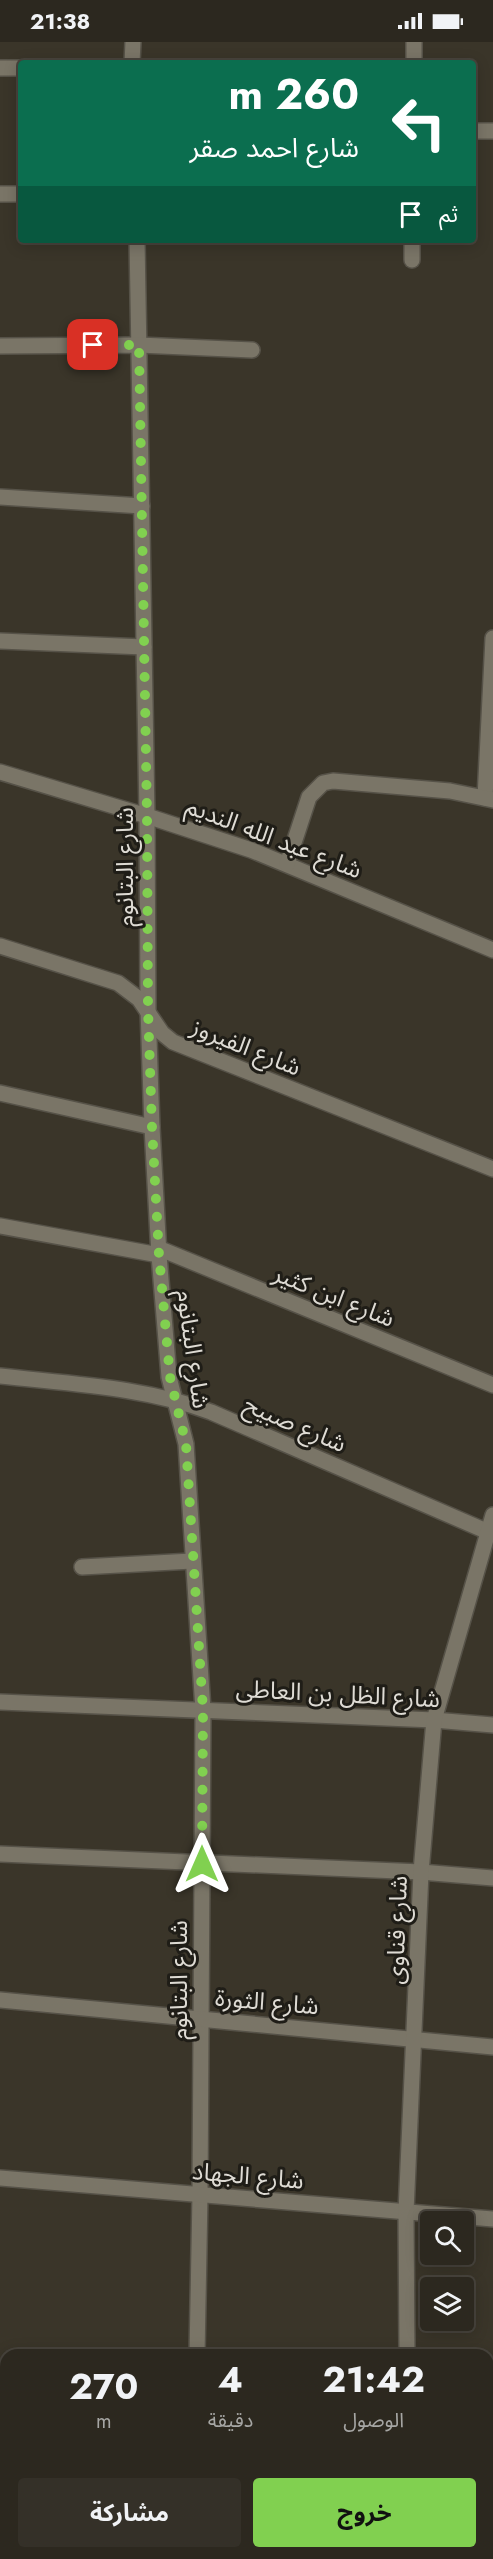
<!DOCTYPE html>
<html lang="ar">
<meta charset="utf-8">
<style>
:root{--surface:#2c281f;--page:#343028;--text:#f1f3f6;--muted:#a6a6a4;--line:#48443d;--accent:#81d050}
body{margin:0;font-family:Jost,"Noto Sans Arabic",sans-serif;background:var(--page);color:var(--text);direction:rtl;height:100vh;display:flex;flex-direction:column;font-size:22px;white-space:nowrap}
*{box-sizing:border-box;margin:0}
p{font-size:20px;color:var(--muted)}
.icon{flex:none;width:33px;height:33px;fill:none;stroke:currentColor;stroke-width:2;stroke-linecap:round;stroke-linejoin:round}
.map{position:relative;flex:1;overflow:hidden;direction:ltr}
.side{position:absolute;left:0px;top:2307px;width:494px;height:210px;display:flex;flex-direction:column;background:var(--surface);border-radius:18px 18px 0 0;box-shadow:0 3px 15px #0003,0 0 0 2px var(--line);direction:rtl}
.side>*{flex:none}
.hud{position:absolute;left:18px;top:18px;width:458px;height:183px;border-radius:6px;box-shadow:0 3px 15px #0003,0 0 0 2px var(--line);direction:rtl;background:#0b6e4f;color:#fff;overflow:hidden}
.buttons{position:absolute;left:420px;top:2169px;display:grid;gap:12px}
.buttons a{display:grid;place-items:center;width:54px;height:54px;border-radius:6px;background:var(--surface);box-shadow:0 3px 15px #0003,0 0 0 2px var(--line);font-size:30px}
.pin{position:absolute;display:grid;place-items:center;width:51px;height:51px;color:#fff;margin:-26px;border-radius:12px;box-shadow:0 3px 9px #0006}
.me{position:absolute;width:66px;margin:-33px;rotate:0deg;stroke-linejoin:round;filter:drop-shadow(0 0 4px #0008)}
.turn{display:flex;align-items:center;gap:21px;height:126px;padding:0 18px;font-size:27px}
.turn .icon{width:78px;height:78px;stroke-width:2.5}
.turn b{display:block;font-size:42px;line-height:51px}
.then{display:flex;align-items:center;height:57px;padding:0 18px;background:#0003;gap:12px;font-size:22px}
.eta{display:flex;justify-content:space-evenly;align-items:center;height:102px;text-align:center}
.eta b{font-size:36px;font-weight:700;line-height:42px}
.cta{display:flex;gap:12px;margin-top:auto;padding:12px 18px}
.cta a{flex:1;height:69px;border-radius:6px;background:var(--accent);color:#111;font-size:24px;font-weight:700;line-height:69px;text-align:center}
.cta a+a{background:var(--page);color:var(--text)}
.status{display:flex;justify-content:space-between;align-items:center;height:42px;padding:0 30px;background:var(--surface);direction:ltr}
.status svg{height:16px;fill:currentColor}
.map>svg:first-child{display:block}
.lines{fill:none;stroke-linecap:round;stroke-linejoin:round}
.minor-casing{stroke:#565248;stroke-width:18}
.minor{stroke:#7a7567;stroke-width:15}
.route{stroke:#81d050;stroke-width:10;stroke-dasharray:0 18}
.labels{text-anchor:middle;stroke-width:6;stroke-linejoin:round;paint-order:stroke}
.street-label{font-size:24px;fill:#dedbd4;stroke:#1f1d17}
</style>
<div class="status"><b>21:38</b><svg viewBox="0 0 49 12"><path d="M0 12V9h3v3zM5 12V6h3v6zM10 12V3h3v9zM15 12V0h3v12zM26 1h20v11H26zM47 4h2v5h-2z"/></svg></div>
<div class="map">
<svg width="493" height="2517" viewBox="0 0 493 2517">
<rect width="100%" height="100%" fill="#3a3529"/>
<g class="lines">
<g class="minor-casing">
<g id="minor">
<polyline points="414,0 414,21"/>
<polyline points="132,21 133,0"/>
<polyline points="0,26 21,26"/>
<polyline points="472,89 493,89"/>
<polyline points="0,152 21,152"/>
<polyline points="137,198 147,774 148,967 152,1085 159,1213 169,1335 186,1402 203,1668 200,2153 197,2313"/>
<polyline points="412,218 412,198"/>
<polyline points="0,304 139,303 252,308"/>
<polyline points="0,455 142,464"/>
<polyline points="0,599 144,605"/>
<polyline points="0,730 147,774 251,808 493,908"/>
<polyline points="485,756 493,596"/>
<polyline points="287,822 309,755 323,741 333,739 450,749 493,758"/>
<polyline points="0,904 118,941 139,957 162,991 173,1000 493,1127"/>
<polyline points="0,1051 152,1085"/>
<polyline points="0,1184 159,1213"/>
<polyline points="158,1206 493,1343"/>
<path d="M0,1334c71,8 144,11 211,36l282,122"/>
<polyline points="82,1525 192,1519"/>
<polyline points="0,1660 434,1678 493,1683"/>
<polyline points="0,1812 421,1830 493,1836"/>
<polyline points="0,1958 493,2005"/>
<polyline points="0,2136 493,2177"/>
<polyline points="407,2313 406,2170 421,1830 434,1678 493,1473"/>
<polyline points="0,2363 6,2364"/>
<polyline points="488,2383 493,2383"/>
<polyline points="422,2511 422,2517"/>
<polyline points="186,2517 187,2511"/>
</g>
</g>
<use href="#minor" class="minor"/>
</g>
<g class="lines">
<polyline class="route" points="93,303 139,303 147,774 148,967 152,1085 159,1213 170,1335 186,1402 203,1668 202,1822"/>
</g>
<g class="labels">
<g class="street-label">
<text transform="translate(274 796) rotate(21)" y="8">شارع عبد الله النديم</text>
<text transform="translate(125 825) rotate(-90)" y="8">شارع البتانوم</text>
<text transform="translate(246 1005) rotate(22)" y="8">شارع الفيروز</text>
<text transform="translate(334 1254) rotate(22)" y="8">شارع ابن كثير</text>
<text transform="translate(193 1307) rotate(82)" y="8">شارع البتانوم</text>
<text transform="translate(295 1382) rotate(23)" y="8">شارع صبيح</text>
<text transform="translate(338 1652) rotate(3)" y="8">شارع الظل بن العاطى</text>
<text transform="translate(397 1888) rotate(-88)" y="8">شارع قناوى</text>
<text transform="translate(179 1938) rotate(-90)" y="8">شارع البتانوم</text>
<text transform="translate(267 1960) rotate(5)" y="8">شارع الثورة</text>
<text transform="translate(248 2134) rotate(5)" y="8">شارع الجهاد</text>
</g>
</g>
</svg>
<div class="buttons">
<a><svg class="icon" aria-label="search" viewBox="0 0 24 24"><circle cx="10" cy="10" r="6"/><path d="M15 15l6 6"/></svg></a>
<a><svg class="icon" aria-label="layers" viewBox="0 0 24 24"><path d="M12 4l9 5-9 5-9-5zM3 14l9 5 9-5"/></svg></a>
</div>
<div class="pin" style="left:93px;top:303px;background:#d93025"><svg class="icon" aria-label="arrive" viewBox="0 0 24 24"><path d="M6 21V4h12l-3 4 3 4H6"/></svg></div>
<svg class="me" style="left:202px;top:1822px" viewBox="-20 -20 40 40"><path d="M0-17L14 15 0 8-14 15z" fill="#81d050" stroke="#fff" stroke-width="4"/></svg>
<div class="hud">
<div class="turn"><svg class="icon" aria-label="left" viewBox="0 0 24 24"><path d="M17 20v-9H6M10 6l-5 5 5 5"/></svg><div><b>260 m</b>شارع احمد صقر</div></div>
<div class="then">ثم<svg class="icon" aria-label="arrive" viewBox="0 0 24 24"><path d="M6 21V4h12l-3 4 3 4H6"/></svg></div>
</div>
<section class="side">
<div class="eta">
<div><b>21:42</b><p>الوصول</p></div>
<div><b>4</b><p>دقيقة</p></div>
<div><b>270</b><p>m</p></div>
</div>
<div class="cta"><a>خروج</a><a>مشاركة</a></div>
</section>
</div>
